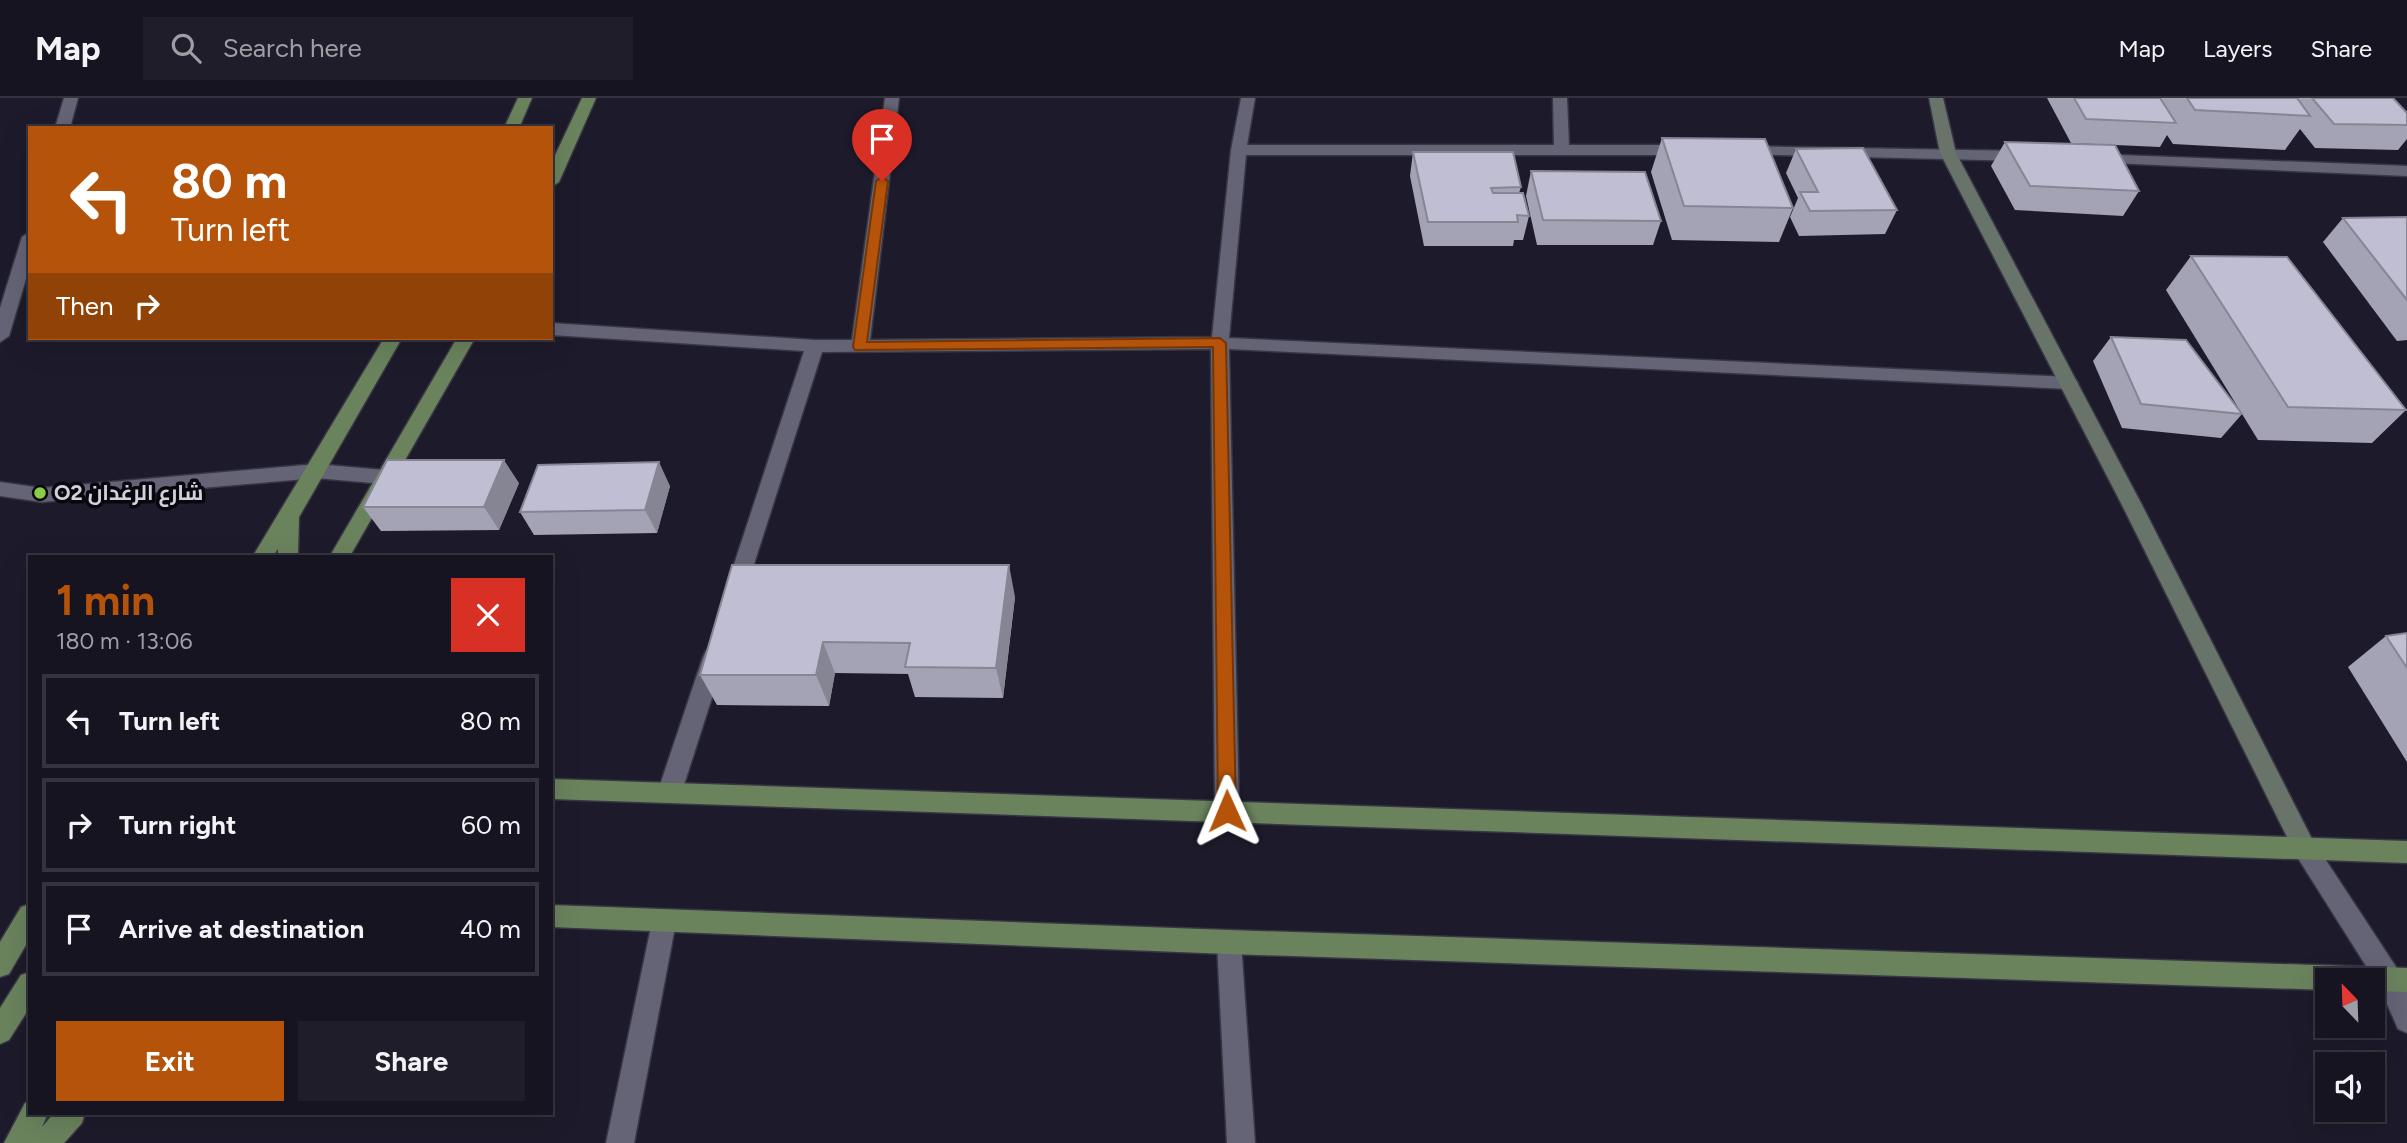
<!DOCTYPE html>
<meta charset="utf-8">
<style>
:root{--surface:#161420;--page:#1f1d29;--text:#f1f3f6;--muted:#9e9ea5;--line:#35333e;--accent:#b45309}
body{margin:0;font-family:Figtree,Cairo,sans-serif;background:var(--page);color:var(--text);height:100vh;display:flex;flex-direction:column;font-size:26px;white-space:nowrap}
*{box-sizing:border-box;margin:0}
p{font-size:23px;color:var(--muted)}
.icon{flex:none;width:38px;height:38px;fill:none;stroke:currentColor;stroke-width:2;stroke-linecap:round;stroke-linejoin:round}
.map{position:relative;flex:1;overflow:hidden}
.details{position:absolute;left:28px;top:457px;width:525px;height:560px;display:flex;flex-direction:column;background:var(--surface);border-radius:0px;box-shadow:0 7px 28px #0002,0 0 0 2px var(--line)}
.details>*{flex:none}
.guide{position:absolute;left:28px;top:28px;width:525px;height:214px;border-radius:0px;box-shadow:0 7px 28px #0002,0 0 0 2px var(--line);background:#b45309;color:#fff;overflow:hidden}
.needle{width:46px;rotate:337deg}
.fabs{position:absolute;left:2315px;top:870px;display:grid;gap:14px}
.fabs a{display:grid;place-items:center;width:70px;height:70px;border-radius:0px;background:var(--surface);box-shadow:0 7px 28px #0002,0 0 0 2px var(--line);font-size:35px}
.pin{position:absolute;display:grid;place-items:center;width:60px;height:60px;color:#fff;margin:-72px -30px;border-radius:50% 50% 50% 0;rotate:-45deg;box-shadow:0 0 7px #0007}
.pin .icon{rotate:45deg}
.me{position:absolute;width:77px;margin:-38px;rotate:359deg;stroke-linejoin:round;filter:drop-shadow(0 0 5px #0008)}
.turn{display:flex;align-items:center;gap:24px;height:147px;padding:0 28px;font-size:32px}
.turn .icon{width:91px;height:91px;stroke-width:2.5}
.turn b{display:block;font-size:49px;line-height:60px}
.then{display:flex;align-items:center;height:66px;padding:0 28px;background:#0003;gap:14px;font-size:26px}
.round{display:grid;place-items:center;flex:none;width:74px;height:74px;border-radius:0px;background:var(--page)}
.overview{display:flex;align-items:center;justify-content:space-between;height:119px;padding:0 28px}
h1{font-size:42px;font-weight:700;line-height:52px;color:var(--accent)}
.cta{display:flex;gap:14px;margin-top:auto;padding:14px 28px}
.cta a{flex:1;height:80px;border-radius:0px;background:var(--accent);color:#fff;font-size:28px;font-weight:700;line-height:80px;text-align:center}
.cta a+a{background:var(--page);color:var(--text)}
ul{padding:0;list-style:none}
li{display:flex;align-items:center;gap:21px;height:94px;margin:0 14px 10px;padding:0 14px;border:4px solid var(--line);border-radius:0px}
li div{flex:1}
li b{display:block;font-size:26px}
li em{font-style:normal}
header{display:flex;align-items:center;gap:42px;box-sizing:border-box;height:98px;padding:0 35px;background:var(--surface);border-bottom:2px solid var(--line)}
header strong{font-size:33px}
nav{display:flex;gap:38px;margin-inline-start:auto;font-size:24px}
.search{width:490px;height:63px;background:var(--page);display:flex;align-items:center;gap:18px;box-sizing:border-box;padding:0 24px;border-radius:0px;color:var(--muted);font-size:26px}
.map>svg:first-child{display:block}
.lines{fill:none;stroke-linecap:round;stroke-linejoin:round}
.street-casing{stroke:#373643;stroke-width:3}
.secondary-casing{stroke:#373643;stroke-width:3}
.primary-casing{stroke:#373643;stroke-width:3}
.street{fill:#656477;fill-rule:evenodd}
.secondary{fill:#68736a;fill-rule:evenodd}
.primary{fill:#6a835d;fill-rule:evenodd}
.wall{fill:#a4a3b5}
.shaded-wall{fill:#868594}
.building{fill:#bfbed3;stroke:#868594;stroke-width:2}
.route{fill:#b45309;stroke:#753606;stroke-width:2}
.poi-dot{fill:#8ace47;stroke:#07070d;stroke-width:2.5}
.labels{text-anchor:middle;stroke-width:7;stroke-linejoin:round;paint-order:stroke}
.poi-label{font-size:21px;font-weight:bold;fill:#d1d0db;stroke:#07070d;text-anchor:start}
</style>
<header>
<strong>Map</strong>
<div class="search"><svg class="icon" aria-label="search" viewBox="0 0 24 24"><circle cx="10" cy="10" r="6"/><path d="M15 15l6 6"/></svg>Search here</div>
<nav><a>Map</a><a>Layers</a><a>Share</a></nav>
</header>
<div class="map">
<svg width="2407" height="1045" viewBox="0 0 2407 1045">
<rect width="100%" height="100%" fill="#1d1b2b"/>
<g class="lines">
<g class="street-casing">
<g id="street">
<polygon points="64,0 78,0 70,30 55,30"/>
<polygon points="885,0 899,0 870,242 1212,239 1231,52 1241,0 1255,0 1247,47 1554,47 1553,0 1567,0 1569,47 1684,47 1692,52 1684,57 1246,57 1229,240 2069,279 2075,281 2078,285 2075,289 2069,291 1229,251 1239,713 1235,720 1227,723 1219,720 1215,713 1211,251 822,254 746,491 743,497 736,499 729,497 726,491 804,253 551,237 551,225 815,242 852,242"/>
<polygon points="1741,48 2024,53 2032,58 2024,63 1736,56 1733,53 1736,50"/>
<polygon points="2094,56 2407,68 2407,78 2089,64 2086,61 2089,58"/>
<polygon points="30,134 30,167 9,238 0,244 0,210 22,139"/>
<polygon points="316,366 384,372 391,374 394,379 391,384 384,386 316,380 42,404 0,398 0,384 42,390"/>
<polygon points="714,550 722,553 725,559 682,693 678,700 670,703 662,700 658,693 703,559 706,553"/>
<polygon points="2304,738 2312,741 2398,872 2407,893 2407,935 2398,931 2380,890 2296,757 2292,749 2296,741"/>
<polygon points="664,812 673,816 676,824 634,1045 606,1045 652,824 655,816"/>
<polygon points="1229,832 1238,836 1241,844 1255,1045 1227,1045 1217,844 1220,836"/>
</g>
</g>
<g class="secondary-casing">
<polygon id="secondary" points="1929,0 1943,0 1956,55 2143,409 2312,741 2316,749 2312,757 2304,760 2296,757 2123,409 1940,55"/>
</g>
<g class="primary-casing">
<g id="primary">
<polygon points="518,0 532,0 519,30 504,30"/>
<polygon points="582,0 596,0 559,84 551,89 551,66"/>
<polygon points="384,240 402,240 299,419 298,458 278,458 278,451 273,458 253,458"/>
<polygon points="457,240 475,240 350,458 330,458"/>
<polygon points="551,681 2407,743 2407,765 551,701"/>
<polygon points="30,806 30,840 9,876 0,879 0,844 21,809"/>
<polygon points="551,807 1229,832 2407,870 2407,894 2373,893 2373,882 2328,882 2328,892 1229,856 551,829"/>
<polygon points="30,874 30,909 9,942 0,946 0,910 21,877"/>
<polygon points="30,1004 30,1015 48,1015 42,1029 54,1015 85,1015 82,1025 64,1045 4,1045 25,1005"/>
</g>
</g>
<use href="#street" class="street"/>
<use href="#secondary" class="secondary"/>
<use href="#primary" class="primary"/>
</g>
<g class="wall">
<polygon points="2047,0 2393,0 2407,15 2407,41 2398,52 2315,50 2300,31 2285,52 2173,46 2167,37 2160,49 2071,45"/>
<polygon points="1662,40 1793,110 1779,144 1672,142 1651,74"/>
<polygon points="2005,44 2139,93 2123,118 2015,112 1991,68"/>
<polygon points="1796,51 1897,112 1885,136 1799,138 1790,119 1798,100 1786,75"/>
<polygon points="1413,54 1521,89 1519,95 1529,118 1523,142 1514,142 1513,148 1424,148 1410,78"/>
<polygon points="1531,73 1661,123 1653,147 1537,147 1526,98"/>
<polygon points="2407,119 2407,242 2397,243 2323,144 2343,120"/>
<polygon points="2191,158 2406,312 2372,345 2258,342 2166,192"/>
<polygon points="2111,239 2242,316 2221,340 2122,330 2093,263"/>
<polygon points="519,385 499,432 381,433 363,409"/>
<polygon points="670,388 657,435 534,437 520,414"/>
<polygon points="732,467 1015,499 1003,600 915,599 908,576 835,575 829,608 717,607 700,577"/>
<polygon points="2407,535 2407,664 2348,569 2386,538"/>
</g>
<g class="shaded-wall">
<polygon points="504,362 519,385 499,432 484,409"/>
<polygon points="659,364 670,388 657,435 645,412"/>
<polygon points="1009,467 1015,499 1003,600 996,570"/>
<polygon points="823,544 835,575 829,608 816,577"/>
</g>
<g class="building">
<polygon points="2074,0 2160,0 2176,25 2086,21"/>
<polygon points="2187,0 2297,0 2310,18 2195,12"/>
<polygon points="2312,0 2393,0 2407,15 2407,27 2334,26"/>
<polygon points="1662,40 1765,41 1793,110 1684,108"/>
<polygon points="2005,44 2115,47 2139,93 2030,88"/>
<polygon points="1863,50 1897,112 1810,113 1800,94 1818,94 1796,51"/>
<polygon points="1413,54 1513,54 1521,89 1491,90 1493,95 1523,95 1529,118 1517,117 1518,124 1428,124"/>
<polygon points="1531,73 1645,74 1661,123 1543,122"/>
<polygon points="2407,119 2407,202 2343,120"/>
<polygon points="2191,158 2287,159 2406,312 2288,309"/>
<polygon points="2111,239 2186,242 2242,316 2141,306"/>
<polygon points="387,362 504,362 484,409 363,409"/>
<polygon points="659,364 645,412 520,414 538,367"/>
<polygon points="732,467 1009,467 996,570 905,569 910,545 823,544 816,577 700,577"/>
<polygon points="2407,535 2407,570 2386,538"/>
</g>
<polygon class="route" points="882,79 888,83 867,244 1220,240 1226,245 1236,713 1233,718 1227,721 1221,718 1218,713 1213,249 855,252 853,249 876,83"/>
<circle class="poi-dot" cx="40" cy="395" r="7"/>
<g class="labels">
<g class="poi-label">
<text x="54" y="402">O2 شارع الرغدان</text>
</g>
</g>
</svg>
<div class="fabs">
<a><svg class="needle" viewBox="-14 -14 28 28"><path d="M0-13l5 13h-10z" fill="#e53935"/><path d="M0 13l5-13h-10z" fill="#9e9ea5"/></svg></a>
<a><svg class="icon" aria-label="sound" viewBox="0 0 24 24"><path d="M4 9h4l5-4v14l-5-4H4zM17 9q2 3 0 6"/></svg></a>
</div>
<div class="pin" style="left:882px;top:83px;background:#d93025"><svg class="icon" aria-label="arrive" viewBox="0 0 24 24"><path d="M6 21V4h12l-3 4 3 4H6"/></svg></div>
<svg class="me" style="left:1227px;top:713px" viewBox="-20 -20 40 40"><path d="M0-17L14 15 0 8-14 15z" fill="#b45309" stroke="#fff" stroke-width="4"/></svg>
<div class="guide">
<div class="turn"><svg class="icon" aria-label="left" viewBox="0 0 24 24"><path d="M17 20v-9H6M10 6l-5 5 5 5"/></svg><div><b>80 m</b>Turn left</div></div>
<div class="then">Then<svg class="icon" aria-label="right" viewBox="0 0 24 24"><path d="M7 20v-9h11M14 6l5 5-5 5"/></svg></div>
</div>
<section class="details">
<div class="overview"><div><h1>1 min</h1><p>180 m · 13:06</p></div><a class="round" style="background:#d93025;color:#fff"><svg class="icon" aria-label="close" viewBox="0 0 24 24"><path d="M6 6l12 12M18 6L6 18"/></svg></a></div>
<ul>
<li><svg class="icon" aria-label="left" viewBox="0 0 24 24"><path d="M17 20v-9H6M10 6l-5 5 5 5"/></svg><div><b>Turn left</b></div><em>80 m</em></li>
<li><svg class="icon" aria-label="right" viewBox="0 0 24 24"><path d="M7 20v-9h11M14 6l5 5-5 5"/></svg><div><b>Turn right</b></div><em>60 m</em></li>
<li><svg class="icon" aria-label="arrive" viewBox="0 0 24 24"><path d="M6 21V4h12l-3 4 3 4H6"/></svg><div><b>Arrive at destination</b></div><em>40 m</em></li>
</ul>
<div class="cta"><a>Exit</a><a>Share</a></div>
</section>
</div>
